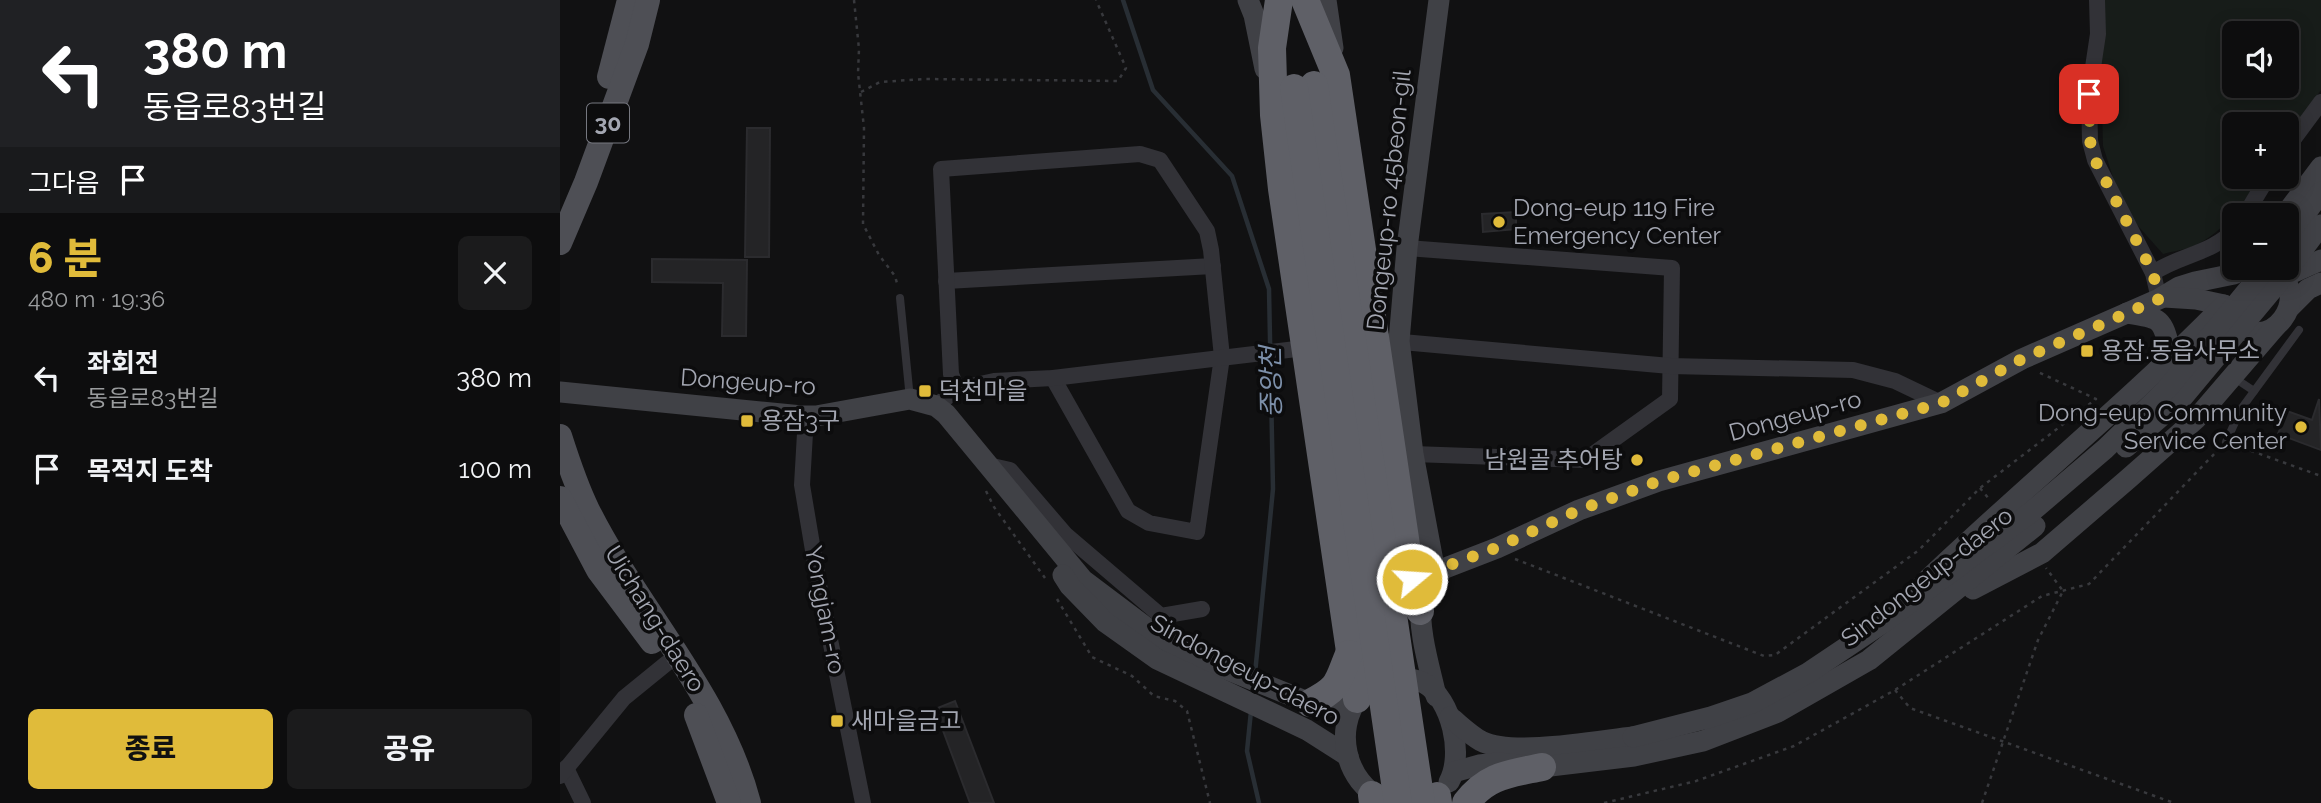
<!DOCTYPE html>
<html lang="ko">
<meta charset="utf-8">
<style>
:root{--surface:#0d0d0e;--page:#1b1b1c;--text:#f1f3f6;--muted:#9a9c9e;--line:#2d2d2e;--accent:#e0bb3a}
body{margin:0;font-family:Raleway,"Noto Sans KR",sans-serif;background:var(--page);color:var(--text);height:100vh;display:flex;flex-direction:column;font-size:26px;white-space:nowrap}
*{box-sizing:border-box;margin:0}
p{font-size:23px;color:var(--muted)}
.icon{flex:none;width:38px;height:38px;fill:none;stroke:currentColor;stroke-width:2;stroke-linecap:round;stroke-linejoin:round}
.map{position:relative;flex:1;overflow:hidden}
.sheet{display:flex;flex-direction:column;background:var(--surface);width:560px}
.sheet>*{flex:none}
.guide{background:#202124;color:#fff;overflow:hidden}
.controls{position:absolute;left:1662px;top:21px;display:grid;gap:14px}
.controls a{display:grid;place-items:center;width:77px;height:77px;border-radius:10px;background:var(--surface);box-shadow:0 4px 18px #0003,0 0 0 2px var(--line);font-size:35px}
.pin{position:absolute;display:grid;place-items:center;width:60px;height:60px;color:#fff;margin:-30px;border-radius:14px;box-shadow:0 4px 10px #0006}
.me{position:absolute;width:77px;margin:-38px;rotate:72deg;stroke-linejoin:round;filter:drop-shadow(0 0 5px #0008)}
.turn{display:flex;align-items:center;gap:24px;height:147px;padding:0 28px;font-size:32px}
.turn .icon{width:91px;height:91px;stroke-width:2.5}
.turn b{display:block;font-size:49px;line-height:60px}
.then{display:flex;align-items:center;height:66px;padding:0 28px;background:#0003;gap:14px;font-size:26px}
.round{display:grid;place-items:center;flex:none;width:74px;height:74px;border-radius:10px;background:var(--page)}
.summary{display:flex;align-items:center;justify-content:space-between;height:119px;padding:0 28px}
h1{font-size:42px;font-weight:800;line-height:52px;color:var(--accent)}
.primary-button{display:flex;gap:14px;margin-top:auto;padding:14px 28px}
.primary-button a{flex:1;height:80px;border-radius:10px;background:var(--accent);color:#111;font-size:28px;font-weight:800;line-height:80px;text-align:center}
.primary-button a+a{background:var(--page);color:var(--text)}
ul{padding:0;list-style:none}
li{display:flex;align-items:center;gap:21px;height:91px;padding:0 28px}
li div{flex:1}
li b{display:block;font-size:26px}
li em{font-style:normal}
main{display:flex;flex:1;min-height:0}
.map>svg:first-child{display:block}
.green{fill:#171c19;fill-rule:evenodd}
.lines{fill:none;stroke-linecap:round;stroke-linejoin:round}
.stream{stroke:#282e34;stroke-width:4.5}
.building{fill:#242426;stroke:#2b2b2e;stroke-width:2}
.path{stroke:#38393d;stroke-width:2.5;stroke-dasharray:3.5 5;stroke-linecap:butt}
.lane{stroke:#323237;stroke-width:8}
.street{stroke:#323237;stroke-width:16}
.secondary{stroke:#404146;stroke-width:21}
.primary{stroke:#4e4f55;stroke-width:24}
.highway{stroke:#5f6067;stroke-width:28}
.secondary-bridge{stroke:#404146;stroke-width:21}
.highway-bridge{stroke:#5f6067;stroke-width:28}
.route{stroke:#e0bb3a;stroke-width:12;stroke-dasharray:0 21.6}
.poi-dot{fill:#e0bb3a;stroke:#0c0c0d;stroke-width:2.5}
.labels{text-anchor:middle;stroke-width:7;stroke-linejoin:round;paint-order:stroke}
.shield{fill:#0c0c0d;stroke:#767880;stroke-width:2}
.shield-label{font-size:23px;font-weight:bold;fill:#a3a6b1}
.street-label{font-size:24px;fill:#a3a6b1;stroke:#0c0c0d}
.poi-label{font-size:24px;fill:#a3a6b1;stroke:#0c0c0d;text-anchor:start}
.water-label{font-size:26px;font-style:italic;fill:#7d90aa;stroke:#0c0c0d}
</style>
<main>
<section class="sheet">
<div class="guide">
<div class="turn"><svg class="icon" aria-label="left" viewBox="0 0 24 24"><path d="M17 20v-9H6M10 6l-5 5 5 5"/></svg><div><b>380 m</b>동읍로83번길</div></div>
<div class="then">그다음<svg class="icon" aria-label="arrive" viewBox="0 0 24 24"><path d="M6 21V4h12l-3 4 3 4H6"/></svg></div>
</div>
<div class="summary"><div><h1>6 분</h1><p>480 m · 19:36</p></div><a class="round"><svg class="icon" aria-label="close" viewBox="0 0 24 24"><path d="M6 6l12 12M18 6L6 18"/></svg></a></div>
<ul>
<li><svg class="icon" aria-label="left" viewBox="0 0 24 24"><path d="M17 20v-9H6M10 6l-5 5 5 5"/></svg><div><b>좌회전</b><p>동읍로83번길</p></div><em>380 m</em></li>
<li><svg class="icon" aria-label="arrive" viewBox="0 0 24 24"><path d="M6 21V4h12l-3 4 3 4H6"/></svg><div><b>목적지 도착</b></div><em>100 m</em></li>
</ul>
<div class="primary-button"><a>종료</a><a>공유</a></div>
</section>
<div class="map">
<svg width="1761" height="803" viewBox="0 0 1761 803">
<rect width="100%" height="100%" fill="#111112"/>
<path class="green" d="M1539,0h222v90l-34,48v-14h-52v53h26c-18,26 -36,54 -65,68 -10,5 -23,6 -33,9l-40,-45 -20,-63zM1675,33h52v53h-52z"/>
<g class="lines">
<g class="stream">
<polyline points="563,0 593,90 672,176 709,289 713,489 695,674"/>
<polyline points="691,711 687,751 699,803"/>
</g>
</g>
<g class="building">
<polygon points="187,128 210,128 209,257 185,257"/>
<polygon points="956,212 956,229 923,232 922,214"/>
<polygon points="92,259 187,260 186,336 162,336 163,283 92,282"/>
<polygon points="1759,399 1761,450 1718,434 1727,411 1752,420"/>
<polygon points="395,701 434,803 410,803 375,709"/>
</g>
<g class="lines">
<g class="path">
<polyline points="294,0 299,49 298,73 304,128 303,224 319,255 335,276 338,287"/>
<polyline points="301,92 320,82 365,79 558,81 566,68 536,0"/>
<polyline points="1675,445 1761,476"/>
<polyline points="1420,488 1429,499"/>
<polyline points="426,491 434,507 485,578"/>
<polyline points="955,559 1204,656 1215,655 1359,550 1420,488 1536,399 1478,372"/>
<polyline points="497,599 532,657 572,676 594,696 615,701 627,711 650,803"/>
<polyline points="1335,690 1350,708 1614,803"/>
<polyline points="1044,803 1136,781 1234,746 1335,690 1482,596 1529,584 1658,450"/>
<polyline points="1422,803 1478,640 1503,591 1486,568"/>
</g>
<g class="lane">
<polyline points="340,298 350,399"/>
<polyline points="1673,377 1694,391"/>
<polyline points="1666,442 1681,409 1739,330"/>
</g>
<g class="street">
<polyline points="1537,0 1538,34 1529,94 1530,141 1535,160 1593,273 1599,299"/>
<polyline points="1727,148 1761,102"/>
<polyline points="1685,215 1708,177"/>
<polyline points="847,248 1112,268 1110,399 1025,460 853,454"/>
<path d="M1593,273c26,-18 59,-19 82,-44"/>
<polyline points="386,281 653,266"/>
<polyline points="831,341 1110,366 1293,370 1335,381 1381,403"/>
<polyline points="397,389 391,374 381,169 580,154 600,160 647,231 651,250 662,357 637,532 589,523 568,511 493,378"/>
<polyline points="376,406 397,389 434,381 493,378 753,347"/>
<polyline points="246,416 242,485 258,580 303,803"/>
<polyline points="428,465 450,470 505,534 601,616 642,609"/>
<polyline points="6,768 23,803"/>
<polyline points="0,776 64,698 107,663"/>
</g>
<g class="secondary">
<polyline points="688,0 694,15 705,69"/>
<polyline points="766,0 773,48"/>
<polyline points="879,0 847,248 839,341 853,454 875,572 937,548 1019,510 1099,481 1381,403 1462,359 1599,299 1619,287 1635,282 1674,274"/>
<polyline points="1725,215 1761,167"/>
<polyline points="1727,239 1761,192"/>
<polyline points="1723,277 1761,260"/>
<polyline points="1604,297 1636,299 1664,305"/>
<polyline points="1729,308 1748,289 1761,283"/>
<path d="M1567,313c33,5 35,4 43,37l-10,15"/>
<path d="M1668,316c40,50 92,-26 41,-48"/>
<polyline points="0,392 242,416 256,416 350,399 376,406 386,414 523,580 588,629 624,652 750,703 790,708"/>
<polyline points="503,575 510,586 545,622 597,659 747,730 788,756"/>
<path d="M1363,584c99,-95 205,-181 301,-279"/>
<polyline points="1413,589 1482,553 1568,479 1636,419 1716,326"/>
<path d="M861,598c-3,33 8,67 15,98"/>
<path d="M832,678c7,-1 24,1 32,5 28,16 40,72 25,99"/>
<path d="M799,697c-26,33 -13,85 24,103"/>
<path d="M890,717c10,8 20,18 31,24 31,16 116,0 152,-4"/>
<polyline points="894,772 919,765 938,763 982,767 1074,756 1143,741 1218,712 1309,660 1475,526"/>
</g>
<g class="primary">
<polyline points="49,77 69,0"/>
<polyline points="0,243 26,182 77,44 88,0"/>
<path d="M0,436c8,25 16,50 28,74 50,100 132,183 161,293"/>
<polyline points="0,498 38,570 92,642"/>
<polyline points="136,715 169,803"/>
</g>
<g class="highway">
<polyline points="719,0 712,48 714,115 722,189 797,699"/>
<polyline points="745,0 776,75 847,552 860,611"/>
<path d="M750,703c30,-15 27,-20 39,-49"/>
<polyline points="812,795 813,803"/>
<polyline points="877,796 878,803"/>
<path d="M906,803c21,-28 43,-29 76,-36"/>
</g>
<g class="secondary-bridge">
<polyline points="1566,447 1622,398 1717,284 1761,225"/>
<polyline points="1073,737 1151,717 1192,703 1248,673 1324,622 1470,513 1545,449 1607,389 1706,268"/>
</g>
<g class="highway-bridge">
<polyline points="754,85 861,803"/>
<polyline points="734,88 838,803"/>
</g>
</g>
<g class="lines">
<polyline class="route" points="852,579 936,548 1019,510 1099,481 1381,403 1462,359 1599,299 1593,273 1535,160 1530,141 1529,94"/>
</g>
<g class="poi-dot">
<circle cx="939" cy="222" r="7"/>
<rect x="1520" y="344" width="14" height="14" rx="3.5"/>
<rect x="358" y="384" width="14" height="14" rx="3.5"/>
<rect x="180" y="414" width="14" height="14" rx="3.5"/>
<circle cx="1741" cy="427" r="7"/>
<circle cx="1077" cy="460" r="7"/>
<rect x="270" y="714" width="14" height="14" rx="3.5"/>
</g>
<g class="labels">
<rect class="shield" x="27" y="103.5" width="42" height="39" rx="5"/>
<g class="shield-label">
<text x="48" y="131">30</text>
</g>
<g class="street-label">
<text transform="translate(829 200) rotate(-84)" y="8">Dongeup-ro 45beon-gil</text>
<text transform="translate(188 382) rotate(4)" y="8">Dongeup-ro</text>
<text transform="translate(1235 416) rotate(-15)" y="8">Dongeup-ro</text>
<text transform="translate(1367 577) rotate(-38)" y="8">Sindongeup-daero</text>
<text transform="translate(265 610) rotate(79)" y="8">Yongjam-ro</text>
<text transform="translate(95 619) rotate(58)" y="8">Uichang-daero</text>
<text transform="translate(685 670) rotate(28)" y="8">Sindongeup-daero</text>
</g>
<g class="poi-label">
<text x="953" y="216">Dong-eup 119 Fire<tspan x="953" dy="28">Emergency Center</tspan></text>
<text x="1541" y="359">용잠.동읍사무소</text>
<text x="379" y="399">덕천마을</text>
<text x="1727" y="421" text-anchor="end">Dong-eup Community<tspan x="1727" dy="28">Service Center</tspan></text>
<text x="201" y="429">용잠3구</text>
<text x="1063" y="468" text-anchor="end">남원골 추어탕</text>
<text x="291" y="729">새마을금고</text>
</g>
<g class="water-label">
<text transform="translate(711 382) rotate(-91)" y="9">중앙천</text>
</g>
</g>
</svg>
<div class="controls">
<a><svg class="icon" aria-label="sound" viewBox="0 0 24 24"><path d="M4 9h4l5-4v14l-5-4H4zM17 9q2 3 0 6"/></svg></a>
<a>+</a>
<a>−</a>
</div>
<div class="pin" style="left:1529px;top:94px;background:#d93025"><svg class="icon" aria-label="arrive" viewBox="0 0 24 24"><path d="M6 21V4h12l-3 4 3 4H6"/></svg></div>
<svg class="me" style="left:852px;top:579px" viewBox="-20 -20 40 40"><circle r="17" fill="#e0bb3a" stroke="#fff" stroke-width="3"/><path d="M0-11L8 9 0 5-8 9z" fill="#fff"/></svg>
</div>
</main>
